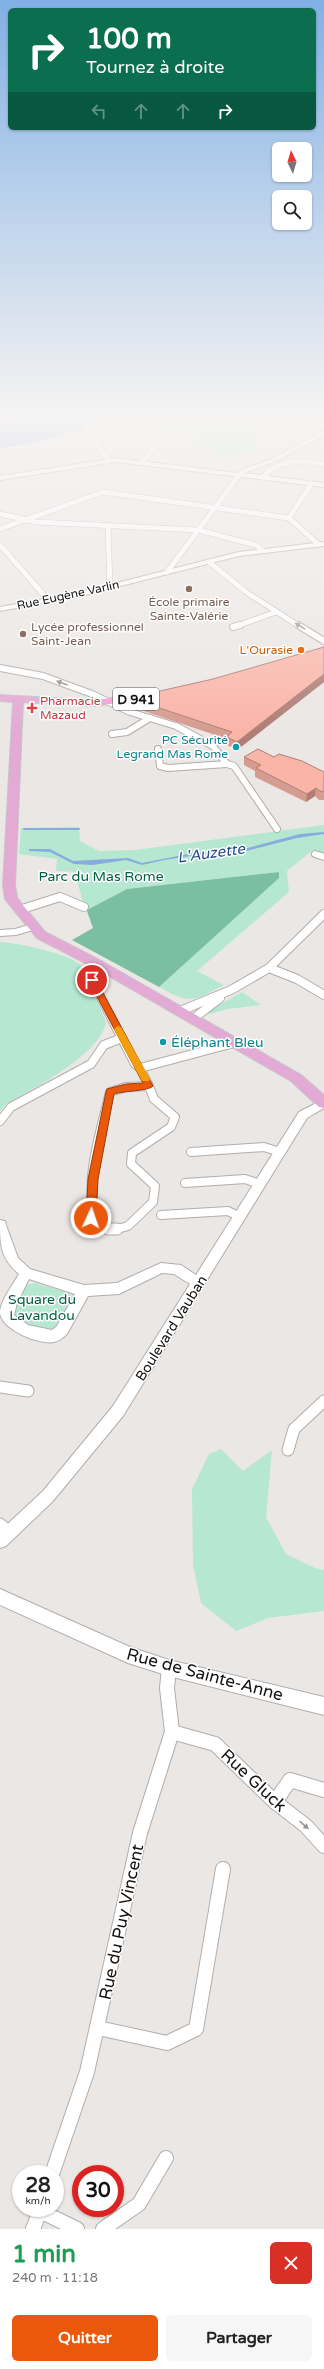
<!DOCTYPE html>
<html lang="fr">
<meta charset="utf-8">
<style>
:root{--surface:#fff;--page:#f6f6f6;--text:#222;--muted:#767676;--accent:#ea580c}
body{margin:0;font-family:"Varela Round",sans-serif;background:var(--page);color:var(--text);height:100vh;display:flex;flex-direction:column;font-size:15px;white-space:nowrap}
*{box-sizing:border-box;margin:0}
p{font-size:13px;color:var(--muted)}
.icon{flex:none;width:22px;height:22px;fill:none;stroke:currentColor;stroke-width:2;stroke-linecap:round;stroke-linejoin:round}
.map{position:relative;height:2229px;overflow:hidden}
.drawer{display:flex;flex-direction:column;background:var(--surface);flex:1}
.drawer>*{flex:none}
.hud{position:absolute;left:8px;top:8px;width:308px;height:122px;border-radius:6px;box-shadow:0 1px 3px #0004;background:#0b6e4f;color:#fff;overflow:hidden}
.needle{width:26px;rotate:355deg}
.controls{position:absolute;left:272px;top:142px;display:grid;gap:8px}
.controls a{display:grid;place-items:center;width:40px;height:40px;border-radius:6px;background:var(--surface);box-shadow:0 1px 3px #0004;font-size:20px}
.speed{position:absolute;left:12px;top:2165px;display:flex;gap:8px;font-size:20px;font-weight:700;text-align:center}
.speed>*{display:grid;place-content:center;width:52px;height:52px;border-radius:50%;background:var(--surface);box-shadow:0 1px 3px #0004;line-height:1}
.speed small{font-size:10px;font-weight:400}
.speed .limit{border:6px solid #d22;background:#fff;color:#111}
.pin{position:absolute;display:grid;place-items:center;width:34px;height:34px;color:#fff;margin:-17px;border:2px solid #fff;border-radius:50%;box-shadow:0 1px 4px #0007}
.me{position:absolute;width:44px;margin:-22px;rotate:3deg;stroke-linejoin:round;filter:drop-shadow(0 0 3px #0008)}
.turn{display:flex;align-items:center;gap:14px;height:84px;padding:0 12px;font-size:18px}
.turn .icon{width:52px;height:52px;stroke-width:2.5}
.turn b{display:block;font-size:28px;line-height:34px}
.lanes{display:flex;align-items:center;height:38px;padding:0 12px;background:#0003;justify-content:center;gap:20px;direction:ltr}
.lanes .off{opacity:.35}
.round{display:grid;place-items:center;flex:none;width:42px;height:42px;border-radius:6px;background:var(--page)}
.summary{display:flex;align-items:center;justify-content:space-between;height:68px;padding:0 12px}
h1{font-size:24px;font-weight:800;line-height:30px;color:#1e9e55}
.primary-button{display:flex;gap:8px;margin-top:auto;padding:8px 12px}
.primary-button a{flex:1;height:46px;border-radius:6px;background:var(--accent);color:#fff;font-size:16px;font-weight:800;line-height:46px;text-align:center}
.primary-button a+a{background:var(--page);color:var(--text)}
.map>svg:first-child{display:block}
.green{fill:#b6e8d1}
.forest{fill:#7abfa1}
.water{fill:#89abde}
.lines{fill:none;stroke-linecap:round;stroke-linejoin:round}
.stream{stroke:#89abde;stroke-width:2}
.street-far4-casing{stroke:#b0adab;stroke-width:6}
.street-far3-casing{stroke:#b0adab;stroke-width:8}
.street-far2-casing{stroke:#b0adab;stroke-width:10}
.street-far1-casing{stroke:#b0adab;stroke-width:13}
.street-casing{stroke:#b0adab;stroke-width:16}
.secondary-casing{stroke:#b0adab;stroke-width:2}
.primary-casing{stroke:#c7c6c6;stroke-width:2}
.street-far4{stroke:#fff;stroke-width:5}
.street-far3{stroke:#fff;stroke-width:6}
.street-far2{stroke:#fff;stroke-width:8}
.street-far1{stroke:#fff;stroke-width:11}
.street{stroke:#fff;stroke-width:14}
.secondary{fill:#fff;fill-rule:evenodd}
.primary{fill:#e3aad5;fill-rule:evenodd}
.wall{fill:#d79c91}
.shaded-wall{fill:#af7f76}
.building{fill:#fab5a9;stroke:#af7f76}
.oneway{fill:#959594}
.route{fill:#ea580c;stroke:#983908}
.slow{fill:#f59e0b}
.education-dot{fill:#8d6e63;stroke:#fff;stroke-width:1.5}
.food-dot{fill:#e8710a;stroke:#fff;stroke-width:1.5}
.health-dot{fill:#e0444e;stroke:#fff;stroke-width:1.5}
.culture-dot{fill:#0f9aa8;stroke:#fff;stroke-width:1.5}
.labels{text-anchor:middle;stroke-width:3;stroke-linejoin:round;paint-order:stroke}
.far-street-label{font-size:12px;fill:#141312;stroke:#fff}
.far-education-label{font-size:12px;fill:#785e54;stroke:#fff}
.far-food-label{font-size:12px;fill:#c56008;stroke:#fff;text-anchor:end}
.far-health-label{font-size:12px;fill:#be3a42;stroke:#fff;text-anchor:start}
.far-culture-label{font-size:12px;fill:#0d838f;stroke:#fff;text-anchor:end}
.shield{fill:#fff;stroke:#5a5a59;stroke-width:1}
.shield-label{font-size:13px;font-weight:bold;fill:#141312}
.park-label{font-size:14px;fill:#005f43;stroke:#fff}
.culture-label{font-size:14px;fill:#0d838f;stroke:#fff;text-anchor:start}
.street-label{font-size:14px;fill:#141312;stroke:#fff}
.water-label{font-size:15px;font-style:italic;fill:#224b89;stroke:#fff}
.near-street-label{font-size:17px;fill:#141312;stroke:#fff}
</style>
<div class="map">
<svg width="324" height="2229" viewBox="0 0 324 2229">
<rect width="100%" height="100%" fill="#ebe7e5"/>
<g class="green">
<polygon points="142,419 223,419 240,430 251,428 259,433 253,435 259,440 253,451 243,450 235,457 219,455 216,452 218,448 204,446 193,440 202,438 195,433 182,434 172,428 159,430"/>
<path d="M324,825v29l-11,-4 -26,21 2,21 -92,79 27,14c-31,16 -33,20 -65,2l120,-109v-6l-152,17 -40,22 -3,-4 -9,-35 -19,-1 1,-12 -38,-5 2,-26 58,-1 1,14 19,10 36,-1z"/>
<path d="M0,942c17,1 69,11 80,23 7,9 20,44 26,57 -5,32 -73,67 -100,82l-6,7z"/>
<polygon points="242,992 261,1005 228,1009 209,1014 207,1012"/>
<polygon points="35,1283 69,1293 74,1297 54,1329 49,1331 18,1321 12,1314 27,1285"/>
<polygon points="221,1449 243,1471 272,1450 266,1517 286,1554 315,1568 324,1570 324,1611 268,1618 236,1631 201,1603 193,1565 192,1489 209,1454"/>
</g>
<polygon class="forest" points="279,872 279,878 159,987 72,940 93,928 87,911 89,909 127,889"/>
<g class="water">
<polygon points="14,419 105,419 54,438 0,449 0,423"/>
<polygon points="324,832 324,834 297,838 231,855 204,854 164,860 142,865 126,860 93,865 74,864 50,852 29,851 29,849 50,849 73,861 128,858 142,863 193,853 240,850 300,834"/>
</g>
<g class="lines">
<polyline class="stream" points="24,829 79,829"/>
<g class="street-far4-casing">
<g id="street-far4">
<polyline points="310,419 313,423 324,426"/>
<polyline points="276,421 279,419"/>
<polyline points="85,428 109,461"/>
<polyline points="142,462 156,446"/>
<path d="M263,477c15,-19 39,-16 61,-13"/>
<polyline points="0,514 36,522 198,530 256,545 262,550"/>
<polyline points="289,518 312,483"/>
<polyline points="108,526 110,587"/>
<polyline points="0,529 103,492 289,518 318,544"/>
<polyline points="0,545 49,601"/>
<polyline points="209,562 246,592 299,626"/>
<polyline points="167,572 240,474"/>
<polyline points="237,626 276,612"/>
</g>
</g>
<g class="street-far3-casing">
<g id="street-far3">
<polyline points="298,625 324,641"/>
<polyline points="233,627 240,625"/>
<polyline points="0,668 43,676 92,694 130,712 176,726 213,746 227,764 234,766 277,829"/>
<polyline points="112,734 127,732 150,718"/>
<polyline points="158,749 160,766 168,768 227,764"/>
<polyline points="315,854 324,857"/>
</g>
</g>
<g class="street-far2-casing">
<g id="street-far2">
<polyline points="19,910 60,897 84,907"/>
<polyline points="99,965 91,972 92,980 135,1064 140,1068 234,1043"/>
<polyline points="269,968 297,979 324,995"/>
<polyline points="180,1011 231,990 269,968 324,914"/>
<polyline points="193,1019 220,998"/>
<polyline points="140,1068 149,1086"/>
<path d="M149,1086l5,13 21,18 -4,10 -39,26 -1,11 24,22 -2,16 -25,24 -14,4 -18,-4c-13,-43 4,-92 14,-134l16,-5z"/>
<polyline points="0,1121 11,1107 91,1064 104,1045 122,1038"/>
<polyline points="191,1152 264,1147 280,1152"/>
<polyline points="185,1183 245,1179 260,1184"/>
<polyline points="161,1215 228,1211 240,1217"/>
</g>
</g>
<g class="street-far1-casing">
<g id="street-far1">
<polyline points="108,1229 117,1229"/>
<polyline points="0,1387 28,1391"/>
<polyline points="288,1450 294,1429 324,1401"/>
<polyline points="0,1524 10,1532"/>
</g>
</g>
<g class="street-casing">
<g id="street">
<polyline points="172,1732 215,1744 275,1802 306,1826 324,1846"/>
<polyline points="275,1802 290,1780 324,1790"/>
<polyline points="98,2028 167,2043 196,2029 223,1869"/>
<polyline points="52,2174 87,2072 140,1833 172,1732 167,1688 169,1668"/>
<polyline points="40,2211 77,2229"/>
<polyline points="33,2229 41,2208"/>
<polyline points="103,2229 139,2204 166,2158"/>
</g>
</g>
<g class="secondary-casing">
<g id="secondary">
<polygon points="324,430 324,435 276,461 244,473 324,483 324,487 116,462 0,480 0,476 116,458 238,473 241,470 272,459"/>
<polygon points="324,542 324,546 239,556 77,597 0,611 0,607 77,593 239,552"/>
<polygon points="32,924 37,927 36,929 16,935 0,936 0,930 15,929"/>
<path d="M324,1099v9l-17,10 -184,298 -70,85 -47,45 -6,2v-17l43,-40 70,-85 77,-122 -16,-10 -12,-1 -43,21 -31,2 -21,38c-4,4 -8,7 -13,8 -15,3 -52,-12 -54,-29 0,-12 13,-28 19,-39 -19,-16 -19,-30 -19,-54l5,1 1,4 12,33 12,11 54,16 33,-2 44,-20 20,2 15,10 103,-163zM29,1279l46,15 -18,32 -5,4 -24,-5 -14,-10 3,-12z"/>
<polygon points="0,1589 130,1647 169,1660 324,1697 324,1715 169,1676 128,1663 0,1605"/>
</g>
</g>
<g class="primary-casing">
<polygon id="primary" points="147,694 152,697 150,699 93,706 23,702 15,885 17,898 45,932 103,962 301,1075 324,1095 324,1108 319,1107 291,1081 95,968 37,938 5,899 3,885 13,702 0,701 0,695 93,700"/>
</g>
<use href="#street-far4" class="street-far4"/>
<use href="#street-far3" class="street-far3"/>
<use href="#street-far2" class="street-far2"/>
<use href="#street-far1" class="street-far1"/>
<use href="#street" class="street"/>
<use href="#secondary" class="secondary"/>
<use href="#primary" class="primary"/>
</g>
<g class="wall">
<polygon points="324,647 324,682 237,750 227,745 227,739 129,706 129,698 213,679"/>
<polygon points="244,757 274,757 324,772 324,800 319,800 315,796 306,802 255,777 255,771 244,765"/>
</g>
<g class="shaded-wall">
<polygon points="324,674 324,682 237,750 237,742"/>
<polygon points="316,788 315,796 306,802 307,794"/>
</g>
<g class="building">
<polygon points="324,647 324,674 237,742 227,737 232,732 129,698 213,679"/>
<polygon points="258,749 274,757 279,754 302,761 324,772 324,792 320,791 316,788 307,794 256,768 261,765 244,757"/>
</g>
<defs><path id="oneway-solid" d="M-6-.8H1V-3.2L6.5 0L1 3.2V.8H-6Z"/></defs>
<g class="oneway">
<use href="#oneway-solid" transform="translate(300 626) rotate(-149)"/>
<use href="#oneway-solid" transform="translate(62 683) rotate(-160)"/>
<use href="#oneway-solid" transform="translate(304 1825) rotate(42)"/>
</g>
<linearGradient id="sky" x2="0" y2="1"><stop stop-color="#82b0e4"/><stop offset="0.57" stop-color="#f6f4f3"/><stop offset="1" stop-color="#f6f4f3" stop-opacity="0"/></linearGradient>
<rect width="324" height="731" fill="url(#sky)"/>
<path class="route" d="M92,977l4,3 57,106c-4,5 -30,5 -39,8l-16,85 -2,39 -5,3 -5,-3 2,-39 18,-87 1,-3 19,-5 17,-1 -55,-103z"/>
<path class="slow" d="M118,1026l3,1 29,52 -1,2h-7c-9,-17 -19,-33 -28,-52z"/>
<g class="education-dot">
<circle cx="189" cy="589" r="4"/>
<circle cx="23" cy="634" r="4"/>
</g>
<circle class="food-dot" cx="301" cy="650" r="4"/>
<path class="health-dot" d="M30 702h4v4h4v4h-4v4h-4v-4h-4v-4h4z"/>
<g class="culture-dot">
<circle cx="236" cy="747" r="4"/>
<circle cx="163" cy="1042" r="4"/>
</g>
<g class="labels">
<g class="far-street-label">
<text transform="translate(68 595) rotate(-12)" y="4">Rue Eugène Varlin</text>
</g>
<g class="far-education-label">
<text x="189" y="606">École primaire<tspan x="189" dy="14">Sainte-Valérie</tspan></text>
<text x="31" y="631" text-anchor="start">Lycée professionnel<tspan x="31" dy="14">Saint-Jean</tspan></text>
</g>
<g class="far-food-label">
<text x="293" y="654">L'Ourasie</text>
</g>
<g class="far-health-label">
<text x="40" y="705">Pharmacie<tspan x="40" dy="14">Mazaud</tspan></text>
</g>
<g class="far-culture-label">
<text x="228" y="744">PC Sécurité<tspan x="228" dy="14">Legrand Mas Rome</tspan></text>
</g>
<rect class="shield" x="113" y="688" width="46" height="22" rx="3"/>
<g class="shield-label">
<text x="136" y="704">D 941</text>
</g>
<g class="park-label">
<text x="101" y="881">Parc du Mas Rome</text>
<text x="42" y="1304">Square du<tspan x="42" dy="16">Lavandou</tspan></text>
</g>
<g class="culture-label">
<text x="171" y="1047">Éléphant Bleu</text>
</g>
<g class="street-label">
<text transform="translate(171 1328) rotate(-58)" y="5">Boulevard Vauban</text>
</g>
<g class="water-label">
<text transform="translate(211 853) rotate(-8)" y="5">L'Auzette</text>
</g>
<g class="near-street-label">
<text transform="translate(205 1674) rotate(15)" y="6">Rue de Sainte-Anne</text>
<text transform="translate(254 1780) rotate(43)" y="6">Rue Gluck</text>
<text transform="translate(121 1922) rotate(-78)" y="6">Rue du Puy Vincent</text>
</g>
</g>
</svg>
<div class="controls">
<a><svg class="needle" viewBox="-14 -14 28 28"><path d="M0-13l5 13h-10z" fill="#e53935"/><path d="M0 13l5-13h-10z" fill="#767676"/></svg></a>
<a><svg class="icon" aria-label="search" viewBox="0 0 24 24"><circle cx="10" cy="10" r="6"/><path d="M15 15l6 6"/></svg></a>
</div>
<div class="speed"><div>28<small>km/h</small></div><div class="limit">30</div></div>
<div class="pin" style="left:92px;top:980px;background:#d93025"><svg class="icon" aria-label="arrive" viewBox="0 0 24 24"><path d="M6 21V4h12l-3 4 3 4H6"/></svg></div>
<svg class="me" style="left:91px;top:1218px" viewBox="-20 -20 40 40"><circle r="17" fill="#ea580c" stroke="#fff" stroke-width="3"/><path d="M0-11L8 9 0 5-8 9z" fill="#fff"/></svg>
<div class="hud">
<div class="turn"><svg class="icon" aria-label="right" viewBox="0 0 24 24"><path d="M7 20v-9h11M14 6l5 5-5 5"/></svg><div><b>100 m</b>Tournez à droite</div></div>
<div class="lanes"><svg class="icon off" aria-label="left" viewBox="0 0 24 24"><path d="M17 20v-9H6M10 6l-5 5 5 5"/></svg><svg class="icon off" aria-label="ahead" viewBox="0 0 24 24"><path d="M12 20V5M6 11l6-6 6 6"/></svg><svg class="icon off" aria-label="ahead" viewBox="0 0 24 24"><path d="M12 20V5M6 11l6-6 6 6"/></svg><svg class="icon" aria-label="right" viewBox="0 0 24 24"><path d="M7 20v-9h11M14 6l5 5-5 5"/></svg></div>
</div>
</div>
<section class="drawer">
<div class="summary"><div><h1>1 min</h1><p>240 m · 11:18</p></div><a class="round" style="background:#d93025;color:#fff"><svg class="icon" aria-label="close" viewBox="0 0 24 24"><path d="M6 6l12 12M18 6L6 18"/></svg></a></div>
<div class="primary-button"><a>Quitter</a><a>Partager</a></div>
</section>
